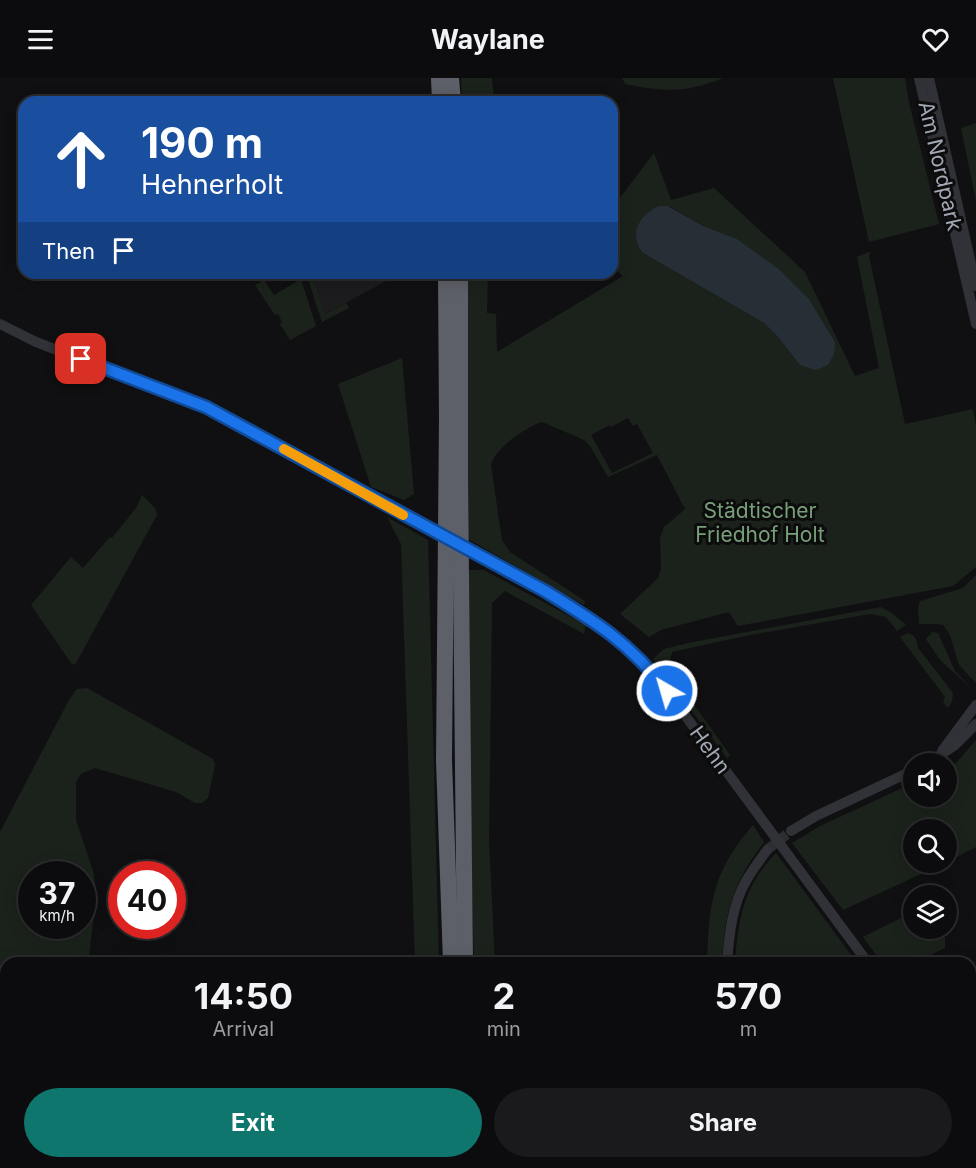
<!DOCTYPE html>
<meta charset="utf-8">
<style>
:root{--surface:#0c0c0e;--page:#1a1a1c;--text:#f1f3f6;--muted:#9a9b9e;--line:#2c2c2e;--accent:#0f766e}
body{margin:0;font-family:Inter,sans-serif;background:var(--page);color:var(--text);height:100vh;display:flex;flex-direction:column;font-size:22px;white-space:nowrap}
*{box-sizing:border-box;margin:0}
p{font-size:20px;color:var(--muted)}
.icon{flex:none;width:33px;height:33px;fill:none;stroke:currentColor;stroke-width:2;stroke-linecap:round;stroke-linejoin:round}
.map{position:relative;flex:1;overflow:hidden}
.sheet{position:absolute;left:0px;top:879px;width:976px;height:212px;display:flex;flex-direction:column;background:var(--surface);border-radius:18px 18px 0 0;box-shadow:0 3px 15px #0003,0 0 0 2px var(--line)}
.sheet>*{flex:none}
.top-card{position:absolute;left:18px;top:18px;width:600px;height:183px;border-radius:18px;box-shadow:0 3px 15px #0003,0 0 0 2px var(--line);background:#1a4fa0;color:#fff;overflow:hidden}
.fabs{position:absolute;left:903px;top:675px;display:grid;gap:12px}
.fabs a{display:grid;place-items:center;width:54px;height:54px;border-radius:50%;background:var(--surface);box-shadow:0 3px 15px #0003,0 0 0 2px var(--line);font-size:30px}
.speed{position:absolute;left:18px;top:783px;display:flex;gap:12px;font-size:30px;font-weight:700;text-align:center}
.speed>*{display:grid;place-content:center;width:78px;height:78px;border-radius:50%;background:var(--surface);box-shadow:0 3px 15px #0003,0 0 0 2px var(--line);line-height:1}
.speed small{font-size:15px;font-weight:400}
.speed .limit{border:9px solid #d22;background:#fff;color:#111}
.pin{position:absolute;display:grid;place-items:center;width:51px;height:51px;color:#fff;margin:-26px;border-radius:12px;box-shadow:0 3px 9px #0006}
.me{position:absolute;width:66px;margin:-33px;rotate:322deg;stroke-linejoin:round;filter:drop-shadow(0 0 4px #0008)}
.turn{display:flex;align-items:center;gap:21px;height:126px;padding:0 24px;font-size:27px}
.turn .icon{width:78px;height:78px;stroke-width:2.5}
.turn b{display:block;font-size:42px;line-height:51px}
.then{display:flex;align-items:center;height:57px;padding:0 24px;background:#0003;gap:12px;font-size:22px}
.eta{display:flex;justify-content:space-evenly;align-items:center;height:102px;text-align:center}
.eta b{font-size:36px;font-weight:700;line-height:42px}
.cta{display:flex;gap:12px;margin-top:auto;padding:12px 24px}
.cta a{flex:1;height:69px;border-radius:36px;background:var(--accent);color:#fff;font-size:24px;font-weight:700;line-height:69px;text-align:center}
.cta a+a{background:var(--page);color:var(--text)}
header{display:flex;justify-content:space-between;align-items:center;height:78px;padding:0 24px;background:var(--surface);font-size:27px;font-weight:700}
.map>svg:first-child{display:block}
.built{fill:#1c1c1f}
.green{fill:#1b221b;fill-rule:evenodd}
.water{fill:#272f36}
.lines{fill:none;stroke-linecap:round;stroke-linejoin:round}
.minor-tunnel{stroke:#2d2e32;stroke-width:10;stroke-dasharray:10 5;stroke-linecap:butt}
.minor{stroke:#313237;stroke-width:10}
.highway{stroke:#5d6068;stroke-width:16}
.minor-bridge{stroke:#313237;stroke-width:10}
.route-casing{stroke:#114b97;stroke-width:15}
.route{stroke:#1a73e8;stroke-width:10}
.slow{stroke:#f59e0b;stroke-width:10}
.labels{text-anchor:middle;stroke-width:6;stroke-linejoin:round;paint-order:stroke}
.street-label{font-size:21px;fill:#a1a7b3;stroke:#0c0c0d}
.park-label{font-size:21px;fill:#779f79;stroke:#0c0c0d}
</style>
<header><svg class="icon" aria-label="menu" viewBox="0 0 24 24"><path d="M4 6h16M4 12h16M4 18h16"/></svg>Waylane<svg class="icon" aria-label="heart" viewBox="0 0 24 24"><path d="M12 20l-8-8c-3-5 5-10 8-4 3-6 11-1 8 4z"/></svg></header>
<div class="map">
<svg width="976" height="1090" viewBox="0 0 976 1090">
<rect width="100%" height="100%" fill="#101012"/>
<polygon class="built" points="312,195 401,195 325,236"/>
<g class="green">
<polygon points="461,0 492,0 494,24 462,24"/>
<path d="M622,0h101c-37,15 -59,14 -98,6z"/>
<polygon points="833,0 905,0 908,20 939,146 869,164"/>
<polygon points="976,45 976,123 961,50"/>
<path d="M654,75l17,47 43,-12 91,84 50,104 24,-8 -22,-111 14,-6 -2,5 36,168 68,-15 3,18v140l-23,19 -215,40 -9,-14 -68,18 -12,7 -29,-23 38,-36 3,-10 -1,-30 4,-11 21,-18 -28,-54 -49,22 -18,-31 -6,-6 -42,-18c-16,5 -47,26 -51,43l11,75 8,12 75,49 -1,4 -116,-66 -1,-266h21l-1,40 9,1 1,38 126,-76 -11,-10v-62l10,-9zM669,128l34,20 34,13 42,30 30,30 26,43 -56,-4 -15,-15 -121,-70zM628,340l5,8 4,-2 16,29 -41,20 -21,-38 19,-10 1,2z"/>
<polygon points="298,195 299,195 316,248 290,262 280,246 282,244 278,236 275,237 255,207 264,202 274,217 301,201"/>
<polygon points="306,195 312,195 325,236 346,225 349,230 322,244"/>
<polygon points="402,280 414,416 404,422 371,409 338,306"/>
<polygon points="142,417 155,430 157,437 75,587 71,585 31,527 71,479 83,490 110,459 112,460 136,430"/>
<polygon points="387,439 428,462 439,885 415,885 401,466"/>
<polygon points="469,492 484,492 586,547 584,556 505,513 492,525 489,763 495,885 474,885 470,739"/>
<polygon points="976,497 976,605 959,587 950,557 943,547 937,546 919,546 918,531 920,523 963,510"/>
<polygon points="881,529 892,535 906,547 897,553 886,539 870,536 750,557 672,574 668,590 730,677 727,680 653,581 664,571 693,564"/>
<polygon points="932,554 938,555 955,593 972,611 940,582 926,561"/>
<path d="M908,555c7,2 10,8 10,15l35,45 -1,8 -4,7 -5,-6 2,-5 -45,-60z"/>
<path d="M87,610l126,71 2,6 -7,33 -6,5h-7l-19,-11 -81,-24 -14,6 -5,8v38l18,54 2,24 -8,65h-82v76l-6,-3v-204l69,-132 8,-11zM32,796h50v52h-50z"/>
<polygon points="976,662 976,769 947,784 946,752 914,752 914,784 945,785 843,832 792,765 820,748 913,705 914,718 946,718 947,690 956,685"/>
<path d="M753,747l11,17c-32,43 -39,68 -42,121h-15c2,-59 5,-91 46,-138z"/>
<path d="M776,775l81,110h-122c3,-45 9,-77 41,-110z"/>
<polygon points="913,834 914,850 945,851 945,870 914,885 882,885 863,859"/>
<polygon points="46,1085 46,1084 137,1085 126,1090 43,1090"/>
</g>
<path class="water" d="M659,128h9l35,20 34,13 42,30 30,30 26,43 -1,12 -6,11 -7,3 -6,2 -15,-5 -21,-27 -15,-15 -121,-70c-15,-19 -4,-38 16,-47z"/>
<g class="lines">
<polyline class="minor-tunnel" points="767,772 791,753"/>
<g class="minor">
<polyline points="919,0 976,246"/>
<polyline points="929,0 976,208"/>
<polyline points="0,246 36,264 205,329 408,439"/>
<polyline points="484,480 594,542 642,582 667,613 868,885"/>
<polyline points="942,673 976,627"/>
<polyline points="927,686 955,667 976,646"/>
<polyline points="791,753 816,738 914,692"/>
<path d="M727,885c2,-27 5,-58 19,-82 6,-11 14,-21 21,-31"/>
<polyline points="970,1020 976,1023"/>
<polyline points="662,1090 668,1084"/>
<polyline points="682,1090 688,1084"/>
</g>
<g class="highway">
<polyline points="439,0 440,24"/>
<polyline points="451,0 453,24"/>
<polyline points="446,195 447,340 444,682 451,885"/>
<polyline points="460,195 460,401 465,885"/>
<polyline points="462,1084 462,1090"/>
<polyline points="476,1084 476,1090"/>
</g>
<polyline class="minor-bridge" points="408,439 484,480"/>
</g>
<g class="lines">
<g class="route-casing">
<path id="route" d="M81,281l125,48 339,184c51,31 85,52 122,100"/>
</g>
<use href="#route" class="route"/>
<polyline class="slow" points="284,371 403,437"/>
</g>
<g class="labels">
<g class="street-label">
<text transform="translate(940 88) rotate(77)" y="7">Am Nordpark</text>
<text transform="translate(710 672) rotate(54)" y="7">Hehn</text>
</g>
<g class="park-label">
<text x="760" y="440">Städtischer<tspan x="760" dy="24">Friedhof Holt</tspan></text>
</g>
</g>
</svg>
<div class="fabs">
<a><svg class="icon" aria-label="sound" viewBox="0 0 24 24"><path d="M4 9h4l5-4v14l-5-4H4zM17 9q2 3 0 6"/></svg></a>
<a><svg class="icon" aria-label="search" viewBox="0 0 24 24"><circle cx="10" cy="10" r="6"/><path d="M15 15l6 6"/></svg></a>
<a><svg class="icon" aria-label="layers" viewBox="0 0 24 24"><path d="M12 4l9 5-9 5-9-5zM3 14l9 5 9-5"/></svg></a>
</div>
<div class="speed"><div>37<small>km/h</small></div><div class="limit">40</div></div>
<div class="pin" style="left:81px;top:281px;background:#d93025"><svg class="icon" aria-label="arrive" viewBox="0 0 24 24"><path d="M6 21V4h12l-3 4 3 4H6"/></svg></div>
<svg class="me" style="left:667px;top:613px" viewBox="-20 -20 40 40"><circle r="17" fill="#1a73e8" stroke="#fff" stroke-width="3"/><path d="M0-11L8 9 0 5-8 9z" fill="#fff"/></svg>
<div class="top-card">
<div class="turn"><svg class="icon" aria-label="ahead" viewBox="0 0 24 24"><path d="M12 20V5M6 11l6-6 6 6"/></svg><div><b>190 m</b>Hehnerholt</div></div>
<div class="then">Then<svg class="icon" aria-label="arrive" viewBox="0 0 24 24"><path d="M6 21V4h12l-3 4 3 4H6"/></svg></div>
</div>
<section class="sheet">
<div class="eta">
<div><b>14:50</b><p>Arrival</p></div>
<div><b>2</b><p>min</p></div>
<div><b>570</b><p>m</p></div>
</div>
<div class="cta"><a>Exit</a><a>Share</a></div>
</section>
</div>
